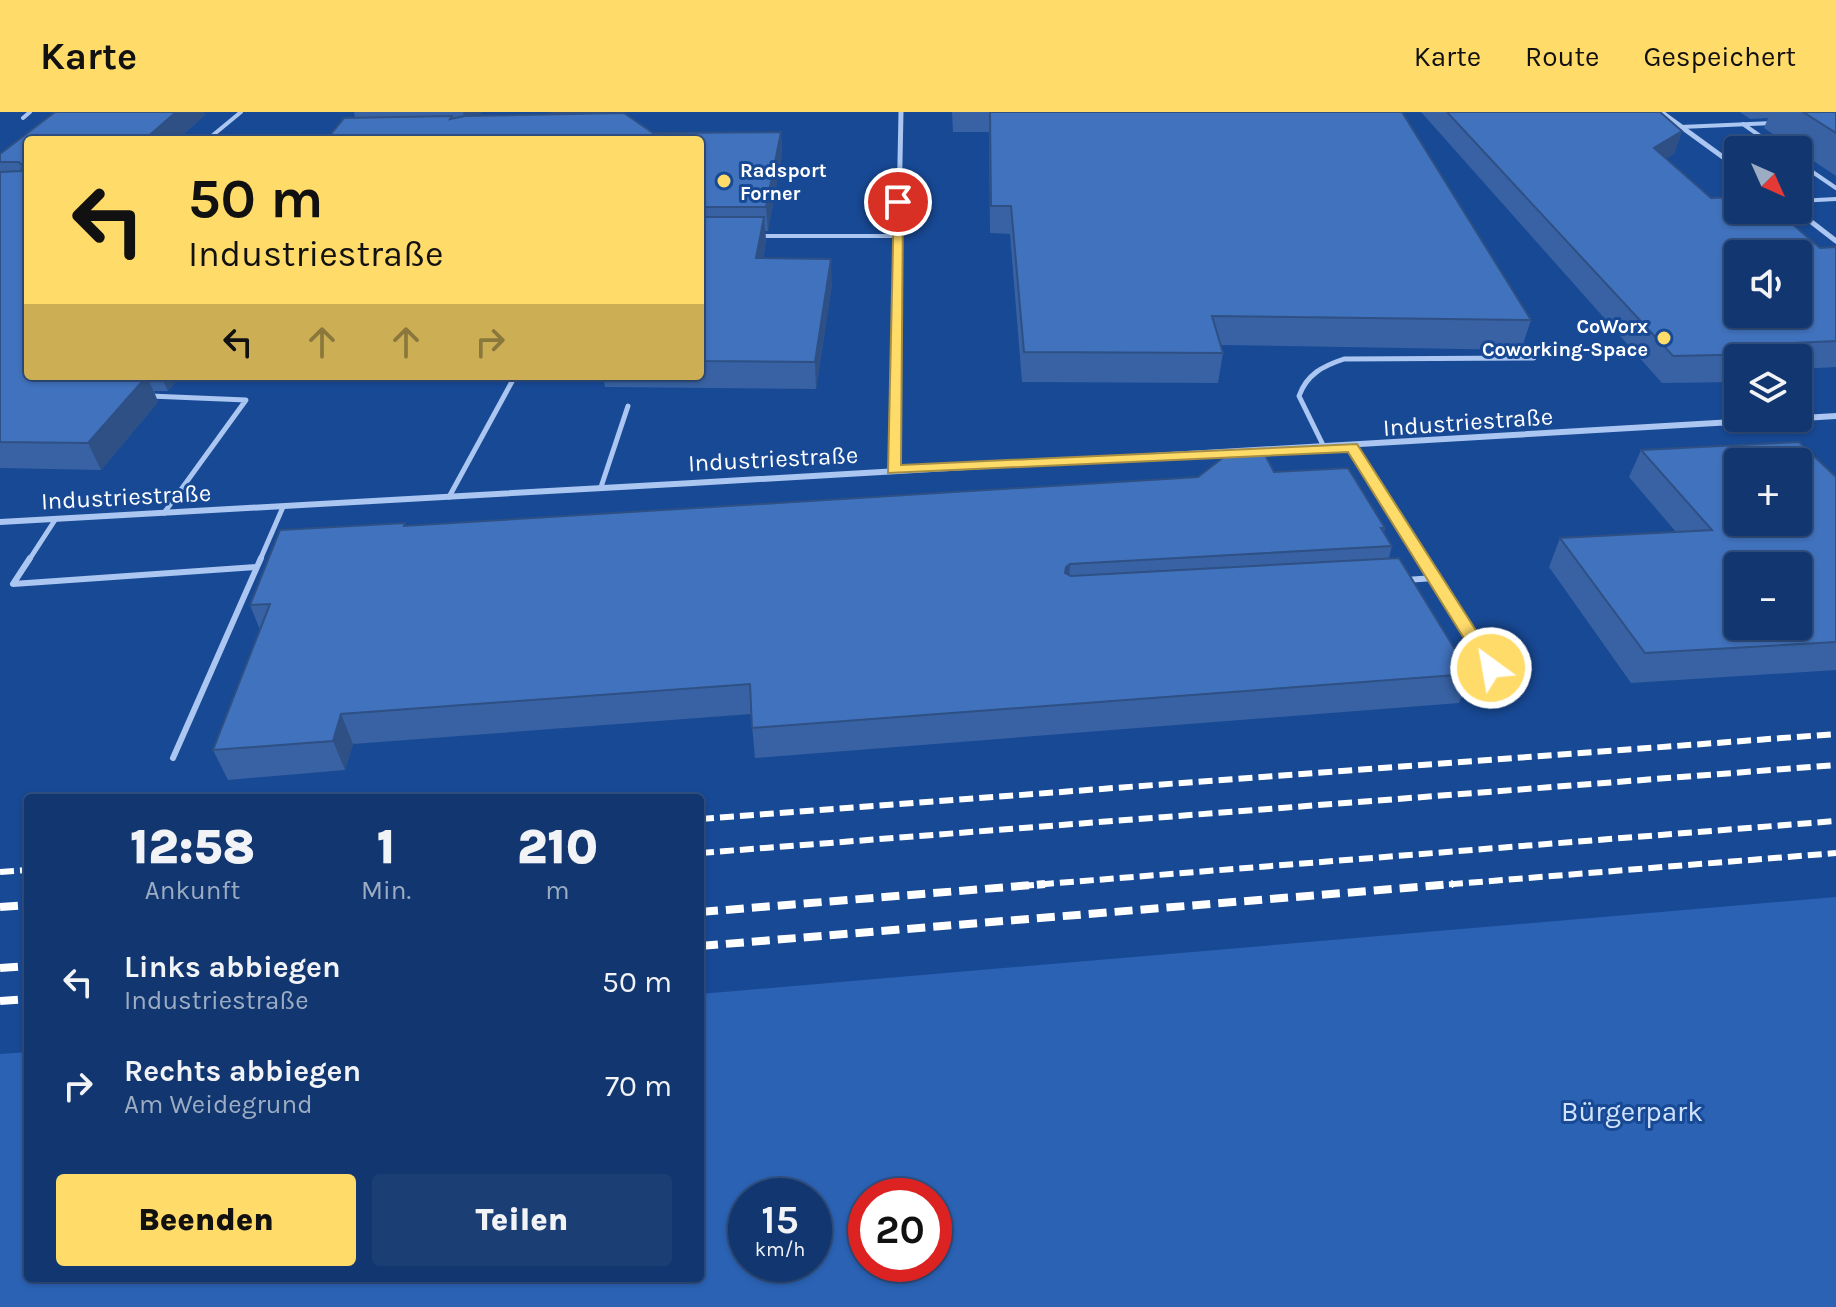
<!DOCTYPE html>
<html lang="de">
<meta charset="utf-8">
<style>
:root{--surface:#123770;--page:#1b3f75;--text:#f1f3f6;--muted:#9cacc3;--line:#315183;--accent:#ffdb69}
body{margin:0;font-family:Karla,sans-serif;background:var(--page);color:var(--text);height:100vh;display:flex;flex-direction:column;font-size:30px;white-space:nowrap}
*{box-sizing:border-box;margin:0}
p{font-size:26px;color:var(--muted)}
.icon{flex:none;width:44px;height:44px;fill:none;stroke:currentColor;stroke-width:2;stroke-linecap:round;stroke-linejoin:round}
.map{position:relative;flex:1;overflow:hidden}
.sheet{position:absolute;left:24px;top:682px;width:680px;height:488px;display:flex;flex-direction:column;background:var(--surface);border-radius:8px;box-shadow:0 2px 6px #0004,0 0 0 2px var(--line)}
.sheet>*{flex:none}
.hud{position:absolute;left:24px;top:24px;width:680px;height:244px;border-radius:8px;box-shadow:0 2px 6px #0004,0 0 0 2px var(--line);background:#ffdb69;color:#111;overflow:hidden}
.needle{width:52px;rotate:135deg}
.buttons{position:absolute;left:1724px;top:24px;display:grid;gap:16px}
.buttons a{display:grid;place-items:center;width:88px;height:88px;border-radius:8px;background:var(--surface);box-shadow:0 2px 6px #0004,0 0 0 2px var(--line);font-size:40px}
.speed{position:absolute;left:728px;top:1066px;display:flex;gap:16px;font-size:40px;font-weight:700;text-align:center}
.speed>*{display:grid;place-content:center;width:104px;height:104px;border-radius:50%;background:var(--surface);box-shadow:0 2px 6px #0004,0 0 0 2px var(--line);line-height:1}
.speed small{font-size:20px;font-weight:400}
.speed .limit{border:12px solid #d22;background:#fff;color:#111}
.pin{position:absolute;display:grid;place-items:center;width:68px;height:68px;color:#fff;margin:-34px;border:4px solid #fff;border-radius:50%;box-shadow:0 2px 8px #0007}
.me{position:absolute;width:88px;margin:-44px;rotate:328deg;stroke-linejoin:round;filter:drop-shadow(0 0 6px #0008)}
.turn{display:flex;align-items:center;gap:28px;height:168px;padding:0 32px;font-size:36px}
.turn .icon{width:104px;height:104px;stroke-width:2.5}
.turn b{display:block;font-size:56px;line-height:68px}
.lanes{display:flex;align-items:center;height:76px;padding:0 32px;background:#0003;justify-content:center;gap:40px;direction:ltr}
.lanes .off{opacity:.35}
.eta{display:flex;justify-content:space-evenly;align-items:center;height:136px;text-align:center}
.eta b{font-size:48px;font-weight:800;line-height:56px}
.button{display:flex;gap:16px;margin-top:auto;padding:16px 32px}
.button a{flex:1;height:92px;border-radius:8px;background:var(--accent);color:#111;font-size:32px;font-weight:800;line-height:92px;text-align:center}
.button a+a{background:var(--page);color:var(--text)}
ul{padding:0;list-style:none}
li{display:flex;align-items:center;gap:24px;height:104px;padding:0 32px}
li div{flex:1}
li b{display:block;font-size:30px}
li em{font-style:normal}
header{display:flex;align-items:center;gap:48px;box-sizing:border-box;height:112px;padding:0 40px;background:var(--accent);color:#111}
header strong{font-size:38px}
nav{display:flex;gap:44px;margin-inline-start:auto;font-size:28px}
.map>svg:first-child{display:block}
.green{fill:#2b62b4;fill-rule:evenodd}
.lines{fill:none;stroke-linecap:round;stroke-linejoin:round}
.lane-far2{stroke:#aac6f1;stroke-width:4}
.lane-far1{stroke:#aac6f1;stroke-width:5}
.lane{stroke:#aac6f1;stroke-width:6}
.street-far1{stroke:#aac6f1;stroke-width:5}
.street{stroke:#aac6f1;stroke-width:6}
.rail-far1{stroke:#fff;stroke-width:6;stroke-dasharray:14 6;stroke-linecap:butt}
.rail{stroke:#fff;stroke-width:8;stroke-dasharray:18 8;stroke-linecap:butt}
.wall{fill:#3862a3}
.shaded-wall{fill:#2e5084}
.building{fill:#4172bd;stroke:#2e5084;stroke-width:2;fill-rule:evenodd}
.route{fill:#ffdb69;stroke:#a68e44;stroke-width:2}
.poi-dot{fill:#ffdb69;stroke:#184995;stroke-width:3}
.labels{text-anchor:middle;stroke-width:6;stroke-linejoin:round;paint-order:stroke}
.far-poi-label{font-size:20px;font-weight:bold;fill:#fff;stroke:#184995;text-anchor:start}
.street-label{font-size:24px;fill:#fff;stroke:#184995}
.near-park-label{font-size:28px;fill:#d1e2fc;stroke:#184995}
</style>
<header>
<strong>Karte</strong>
<nav><a>Karte</a><a>Route</a><a>Gespeichert</a></nav>
</header>
<div class="map">
<svg width="1836" height="1195" viewBox="0 0 1836 1195">
<rect width="100%" height="100%" fill="#184995"/>
<path class="green" d="M1836,785v410h-1836v-253l28,-2v226h672v-284zM746,1084h68v68h-68zM866,1084h68v68h-68z"/>
<g class="lines">
<g class="lane-far2">
<polyline points="23,6 30,0"/>
<polyline points="1743,12 1780,38"/>
<polyline points="1681,15 1773,11"/>
<polyline points="207,28 241,0"/>
<polyline points="304,28 308,24 334,24"/>
<polyline points="1798,50 1836,76"/>
<polyline points="1798,89 1836,87"/>
<polyline points="760,124 897,124"/>
</g>
<g class="lane-far1">
<polyline points="150,284 246,288 164,401"/>
<polyline points="1352,335 1423,448"/>
<path d="M1325,337l-26,-53c8,-22 24,-30 45,-37l190,-1"/>
<polyline points="601,375 628,294"/>
<polyline points="449,385 515,264"/>
<polyline points="29,448 55,408"/>
<polyline points="260,448 283,395"/>
</g>
<g class="lane">
<polyline points="30,446 13,472 256,455"/>
<polyline points="1422,446 1491,556"/>
<polyline points="1406,468 1434,466"/>
<polyline points="173,646 261,446"/>
</g>
<g class="street-far1">
<polyline points="1661,0 1738,56"/>
<polyline points="1796,98 1836,129"/>
<polyline points="897,196 901,0"/>
</g>
<g class="street">
<polyline points="894,358 897,194"/>
<path d="M0,410c612,-36 1224,-66 1836,-106"/>
</g>
<g class="rail-far1">
<polyline points="700,707 1836,622"/>
<polyline points="700,741 1836,653"/>
<polyline points="0,760 28,758"/>
<polyline points="1020,774 1836,709"/>
<polyline points="1429,774 1836,741"/>
</g>
<g class="rail">
<polyline points="0,795 28,793"/>
<polyline points="700,800 1045,772"/>
<polyline points="700,834 1453,772"/>
<polyline points="0,856 28,854"/>
<polyline points="0,889 28,887"/>
</g>
</g>
<g class="wall">
<polygon points="55,0 204,0 205,3 177,28 28,28 28,264 298,264 296,267 179,266 168,279 154,279 158,290 101,358 0,356 0,42"/>
<polygon points="354,0 482,0 478,3 653,21 781,20 782,43 768,119 765,119 766,129 763,147 832,172 816,277 605,275 603,264 700,264 700,28 355,6"/>
<polygon points="952,0 1402,0 1531,208 1521,238 1221,233 1223,241 1218,271 1022,270 1010,122 990,121 989,20 953,20"/>
<polygon points="1421,0 1660,0 1682,19 1674,42 1666,46 1711,86 1820,136 1836,135 1836,255 1798,257 1798,246 1738,246 1738,270 1662,271"/>
<polygon points="1740,0 1836,0 1836,64 1764,16 1768,6 1750,7"/>
<polygon points="1641,338 1836,365 1836,558 1631,571 1549,455 1560,426 1676,420 1629,365"/>
<polygon points="1274,360 1385,416 1384,420 1392,434 1389,446 1470,562 1459,591 755,646 751,602 353,632 345,658 228,668 213,638 260,518 250,493 406,414"/>
</g>
<g class="shaded-wall">
<polygon points="176,0 204,0 205,3 177,28 144,28"/>
<polygon points="463,0 482,0 467,16"/>
<polygon points="1682,19 1674,42 1645,59 1654,36"/>
<polygon points="781,20 782,43 768,119 766,95"/>
<polygon points="764,105 766,129 758,172 756,146"/>
<polygon points="831,147 832,172 816,277 815,250"/>
<polygon points="147,264 158,290 101,358 88,331"/>
<polygon points="161,264 178,264 179,266 168,279"/>
<polygon points="1070,452 1068,481 1063,484 1066,455"/>
<polygon points="341,602 353,632 345,658 333,629"/>
</g>
<g class="building">
<polygon points="55,0 176,0 144,28 28,28 28,250 26,250 24,256 28,259 28,264 147,264 88,331 0,330 0,60 21,59 23,54 19,50 0,50 0,42"/>
<polygon points="557,0 607,0 608,1 547,2"/>
<polygon points="990,0 1402,0 1531,208 1212,204 1223,241 1024,240 1011,94 991,94"/>
<path d="M1447,0h213l22,19 -28,17 57,50 27,-1v13h38l44,38 16,-1v94l-82,4 10,9 -91,2zM1738,142h60v60h-60z"/>
<polygon points="1803,0 1836,0 1836,21"/>
<polygon points="624,1 653,21 781,20 766,95 700,95 700,28 326,28 344,6 452,4 450,7 465,4"/>
<polygon points="700,105 764,105 756,146 831,147 815,250 700,249"/>
<path d="M1799,330l37,35v165l-191,11 -85,-115 152,-8 -71,-80zM1738,350h60v60h-60zM1738,454h60v60h-60z"/>
<polygon points="1264,341 1274,360 1348,356 1385,416 1381,416 1392,434 1070,452 1066,455 1065,461 1071,464 1399,446 1470,562 752,616 750,572 341,602 333,629 213,638 270,492 250,493 280,418 405,411 404,414 1198,365 1225,344"/>
</g>
<polygon class="route" points="894,87 903,90 901,353 1357,332 1500,556 1498,560 1485,560 1348,340 888,361"/>
<g class="poi-dot">
<circle cx="724" cy="69" r="8"/>
<circle cx="1664" cy="226" r="8"/>
</g>
<g class="labels">
<g class="far-poi-label">
<text x="740" y="65">Radsport<tspan x="740" dy="23">Forner</tspan></text>
<text x="1648" y="221" text-anchor="end">CoWorx<tspan x="1648" dy="23">Coworking-Space</tspan></text>
</g>
<g class="street-label">
<text transform="translate(1468 310) rotate(-4)" y="8">Industriestraße</text>
<text transform="translate(773 347) rotate(-3)" y="8">Industriestraße</text>
<text transform="translate(126 385) rotate(-3)" y="8">Industriestraße</text>
</g>
<g class="near-park-label">
<text x="1632" y="1009">Bürgerpark</text>
</g>
</g>
</svg>
<div class="buttons">
<a><svg class="needle" viewBox="-14 -14 28 28"><path d="M0-13l5 13h-10z" fill="#e53935"/><path d="M0 13l5-13h-10z" fill="#9cacc3"/></svg></a>
<a><svg class="icon" aria-label="sound" viewBox="0 0 24 24"><path d="M4 9h4l5-4v14l-5-4H4zM17 9q2 3 0 6"/></svg></a>
<a><svg class="icon" aria-label="layers" viewBox="0 0 24 24"><path d="M12 4l9 5-9 5-9-5zM3 14l9 5 9-5"/></svg></a>
<a>+</a>
<a>−</a>
</div>
<div class="speed"><div>15<small>km/h</small></div><div class="limit">20</div></div>
<div class="pin" style="left:898px;top:90px;background:#d93025"><svg class="icon" aria-label="arrive" viewBox="0 0 24 24"><path d="M6 21V4h12l-3 4 3 4H6"/></svg></div>
<svg class="me" style="left:1491px;top:556px" viewBox="-20 -20 40 40"><circle r="17" fill="#ffdb69" stroke="#fff" stroke-width="3"/><path d="M0-11L8 9 0 5-8 9z" fill="#fff"/></svg>
<div class="hud">
<div class="turn"><svg class="icon" aria-label="left" viewBox="0 0 24 24"><path d="M17 20v-9H6M10 6l-5 5 5 5"/></svg><div><b>50 m</b>Industriestraße</div></div>
<div class="lanes"><svg class="icon" aria-label="left" viewBox="0 0 24 24"><path d="M17 20v-9H6M10 6l-5 5 5 5"/></svg><svg class="icon off" aria-label="ahead" viewBox="0 0 24 24"><path d="M12 20V5M6 11l6-6 6 6"/></svg><svg class="icon off" aria-label="ahead" viewBox="0 0 24 24"><path d="M12 20V5M6 11l6-6 6 6"/></svg><svg class="icon off" aria-label="right" viewBox="0 0 24 24"><path d="M7 20v-9h11M14 6l5 5-5 5"/></svg></div>
</div>
<section class="sheet">
<div class="eta">
<div><b>12:58</b><p>Ankunft</p></div>
<div><b>1</b><p>Min.</p></div>
<div><b>210</b><p>m</p></div>
</div>
<ul>
<li><svg class="icon" aria-label="left" viewBox="0 0 24 24"><path d="M17 20v-9H6M10 6l-5 5 5 5"/></svg><div><b>Links abbiegen</b><p>Industriestraße</p></div><em>50 m</em></li>
<li><svg class="icon" aria-label="right" viewBox="0 0 24 24"><path d="M7 20v-9h11M14 6l5 5-5 5"/></svg><div><b>Rechts abbiegen</b><p>Am Weidegrund</p></div><em>70 m</em></li>
</ul>
<div class="button"><a>Beenden</a><a>Teilen</a></div>
</section>
</div>
